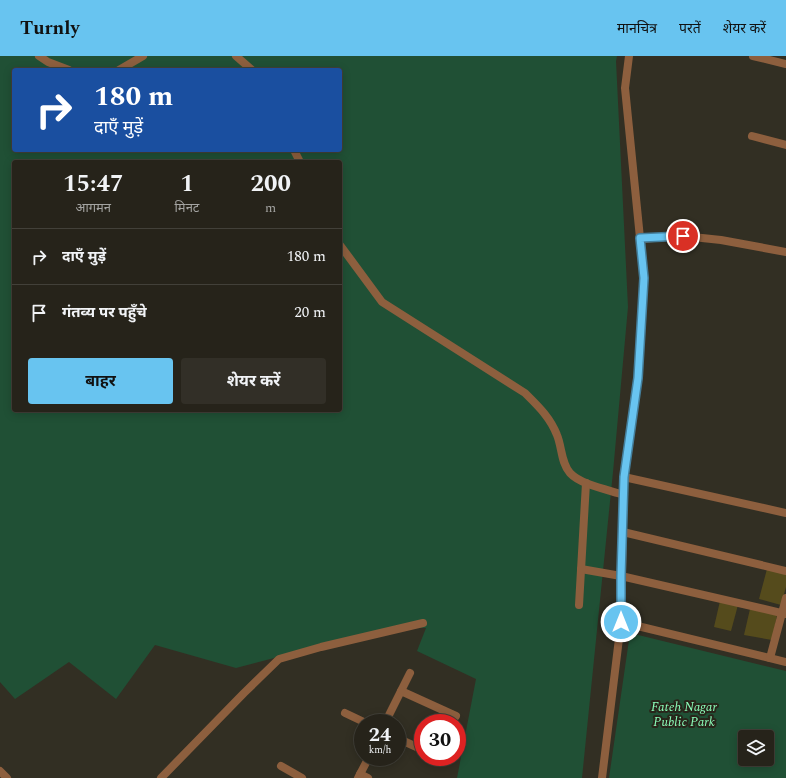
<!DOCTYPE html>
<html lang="hi">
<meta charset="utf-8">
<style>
:root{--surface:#26231a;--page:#322f27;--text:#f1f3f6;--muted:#a4a4a2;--line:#424039;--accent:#68c4f0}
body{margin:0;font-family:Spectral,"Noto Sans Devanagari",serif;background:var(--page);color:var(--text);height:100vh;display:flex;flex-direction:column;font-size:15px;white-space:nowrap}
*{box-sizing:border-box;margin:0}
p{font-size:13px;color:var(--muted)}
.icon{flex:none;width:22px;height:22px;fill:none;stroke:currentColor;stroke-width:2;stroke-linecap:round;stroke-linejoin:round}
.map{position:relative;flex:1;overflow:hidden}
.drawer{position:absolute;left:12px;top:104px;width:330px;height:252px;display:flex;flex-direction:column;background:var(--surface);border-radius:4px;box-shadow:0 2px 10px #0003,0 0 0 1px var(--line)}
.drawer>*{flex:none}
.banner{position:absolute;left:12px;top:12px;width:330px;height:84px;border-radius:4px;box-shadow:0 2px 10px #0003,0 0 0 1px var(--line);background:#1a4fa0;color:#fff;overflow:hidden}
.controls{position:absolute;left:738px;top:674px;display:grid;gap:8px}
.controls a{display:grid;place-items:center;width:36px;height:36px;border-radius:4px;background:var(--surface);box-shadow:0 2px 10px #0003,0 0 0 1px var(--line);font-size:20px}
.speed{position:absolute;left:354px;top:658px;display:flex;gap:8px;font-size:20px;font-weight:700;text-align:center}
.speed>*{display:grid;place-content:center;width:52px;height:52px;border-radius:50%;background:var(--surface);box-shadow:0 2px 10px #0003,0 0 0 1px var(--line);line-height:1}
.speed small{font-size:10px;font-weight:400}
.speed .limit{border:6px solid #d22;background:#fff;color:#111}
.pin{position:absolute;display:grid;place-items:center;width:34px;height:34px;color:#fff;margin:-17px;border:2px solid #fff;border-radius:50%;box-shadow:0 1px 4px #0007}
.me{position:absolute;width:44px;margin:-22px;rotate:0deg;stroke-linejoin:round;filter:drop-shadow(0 0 3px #0008)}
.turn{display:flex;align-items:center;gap:14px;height:84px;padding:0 16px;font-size:18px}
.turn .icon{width:52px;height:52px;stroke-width:2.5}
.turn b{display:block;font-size:28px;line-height:34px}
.eta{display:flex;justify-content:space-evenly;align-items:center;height:68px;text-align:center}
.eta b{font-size:24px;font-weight:700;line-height:28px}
.button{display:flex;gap:8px;margin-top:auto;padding:8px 16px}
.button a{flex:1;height:46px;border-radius:4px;background:var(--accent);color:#111;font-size:16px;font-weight:700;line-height:46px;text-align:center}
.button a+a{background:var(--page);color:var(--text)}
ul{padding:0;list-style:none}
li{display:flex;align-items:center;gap:12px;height:56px;padding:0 16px;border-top:1px solid var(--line)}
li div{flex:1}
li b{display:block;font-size:15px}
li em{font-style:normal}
header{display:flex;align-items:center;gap:24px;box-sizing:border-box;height:56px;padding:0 20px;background:var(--accent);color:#111}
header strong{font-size:19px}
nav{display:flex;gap:22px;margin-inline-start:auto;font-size:14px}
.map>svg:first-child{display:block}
.green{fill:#205035;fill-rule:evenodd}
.building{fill:#554b1c}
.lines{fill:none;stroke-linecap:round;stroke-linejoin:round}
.lane{stroke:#8d5f3e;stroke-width:8}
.street{stroke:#8d5f3e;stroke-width:8}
.route-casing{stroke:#447f9c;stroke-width:10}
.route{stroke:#68c4f0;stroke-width:7}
.labels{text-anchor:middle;stroke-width:4;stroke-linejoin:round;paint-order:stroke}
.park-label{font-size:13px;font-style:italic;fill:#8bfdb9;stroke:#28251a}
</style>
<header>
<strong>Turnly</strong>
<nav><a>मानचित्र</a><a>परतें</a><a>शेयर करें</a></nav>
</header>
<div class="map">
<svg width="786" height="722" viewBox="0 0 786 722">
<rect width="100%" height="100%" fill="#322f23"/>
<g class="green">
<path d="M0,0h617l-1,5 12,246 -15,165 -31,306h-125l19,-99 -59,-28 9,-23 -34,-1 -156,41 -81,-23 -39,54 -47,-37 -54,37 -15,-17zM14,14h326v80h-326zM14,106h326v248h-326z"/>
<path d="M630,577l156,38v107h-177zM745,681h22v22h-22z"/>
</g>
<g class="building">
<polygon points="767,513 786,518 786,531 781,549 759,543"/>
<polygon points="720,545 738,549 731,575 714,571"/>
<polygon points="750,553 777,559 772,584 744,579"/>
</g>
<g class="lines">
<g class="lane">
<polyline points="39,0 48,6 69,14"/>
<polyline points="236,0 252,14"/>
<polyline points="119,14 143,0"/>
<polyline points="294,94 300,106"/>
<path d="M340,189l42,57 143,91c13,13 25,24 32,42 5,12 4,28 13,38 11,12 39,17 54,22"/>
</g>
<g class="street">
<polyline points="753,0 786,8"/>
<polyline points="752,80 786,89"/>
<polyline points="640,183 683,180 721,184 786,196"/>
<polyline points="624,421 786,457"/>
<polyline points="623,476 786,515"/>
<polyline points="581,513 621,520 786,558"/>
<polyline points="579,549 586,427"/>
<polyline points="621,566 786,606"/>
<polyline points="770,602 786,542"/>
<polyline points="401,635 456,660"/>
<polyline points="345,657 366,667"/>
<polyline points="385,667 410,617"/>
<polyline points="397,682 423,694"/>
<polyline points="438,701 446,705"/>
<polyline points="281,710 302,722"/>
<polyline points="0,715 7,722"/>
<polyline points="360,718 368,722"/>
<polyline points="161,722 244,637 279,603 321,591 423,567"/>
<polyline points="358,722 369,701"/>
<polyline points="602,722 621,566 624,421 638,322 644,222 625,32 629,0"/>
</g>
</g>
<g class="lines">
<g class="route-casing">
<polyline id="route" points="621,566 621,520 624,421 638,322 644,222 640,182 683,180"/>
</g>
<use href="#route" class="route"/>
</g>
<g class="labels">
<g class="park-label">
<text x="684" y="655">Fateh Nagar<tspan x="684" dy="15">Public Park</tspan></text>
</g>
</g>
</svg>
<div class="controls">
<a><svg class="icon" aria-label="layers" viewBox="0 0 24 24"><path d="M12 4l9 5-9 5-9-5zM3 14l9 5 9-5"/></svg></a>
</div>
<div class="speed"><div>24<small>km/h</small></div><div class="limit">30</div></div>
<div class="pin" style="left:683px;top:180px;background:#d93025"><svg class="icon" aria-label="arrive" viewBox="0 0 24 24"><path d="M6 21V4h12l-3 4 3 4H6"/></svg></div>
<svg class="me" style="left:621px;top:566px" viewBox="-20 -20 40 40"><circle r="17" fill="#68c4f0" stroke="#fff" stroke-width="3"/><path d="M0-11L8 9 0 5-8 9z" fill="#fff"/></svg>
<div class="banner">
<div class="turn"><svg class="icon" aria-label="right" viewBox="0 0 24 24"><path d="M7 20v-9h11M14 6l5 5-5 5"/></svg><div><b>180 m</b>दाएँ मुड़ें</div></div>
</div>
<section class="drawer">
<div class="eta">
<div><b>15:47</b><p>आगमन</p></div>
<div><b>1</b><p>मिनट</p></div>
<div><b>200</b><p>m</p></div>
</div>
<ul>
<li><svg class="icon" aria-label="right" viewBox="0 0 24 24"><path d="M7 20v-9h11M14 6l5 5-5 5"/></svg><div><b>दाएँ मुड़ें</b></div><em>180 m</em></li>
<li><svg class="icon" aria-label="arrive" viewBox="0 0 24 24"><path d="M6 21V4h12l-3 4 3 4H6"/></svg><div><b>गंतव्य पर पहुँचे</b></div><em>20 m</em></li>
</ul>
<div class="button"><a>बाहर</a><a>शेयर करें</a></div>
</section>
</div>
